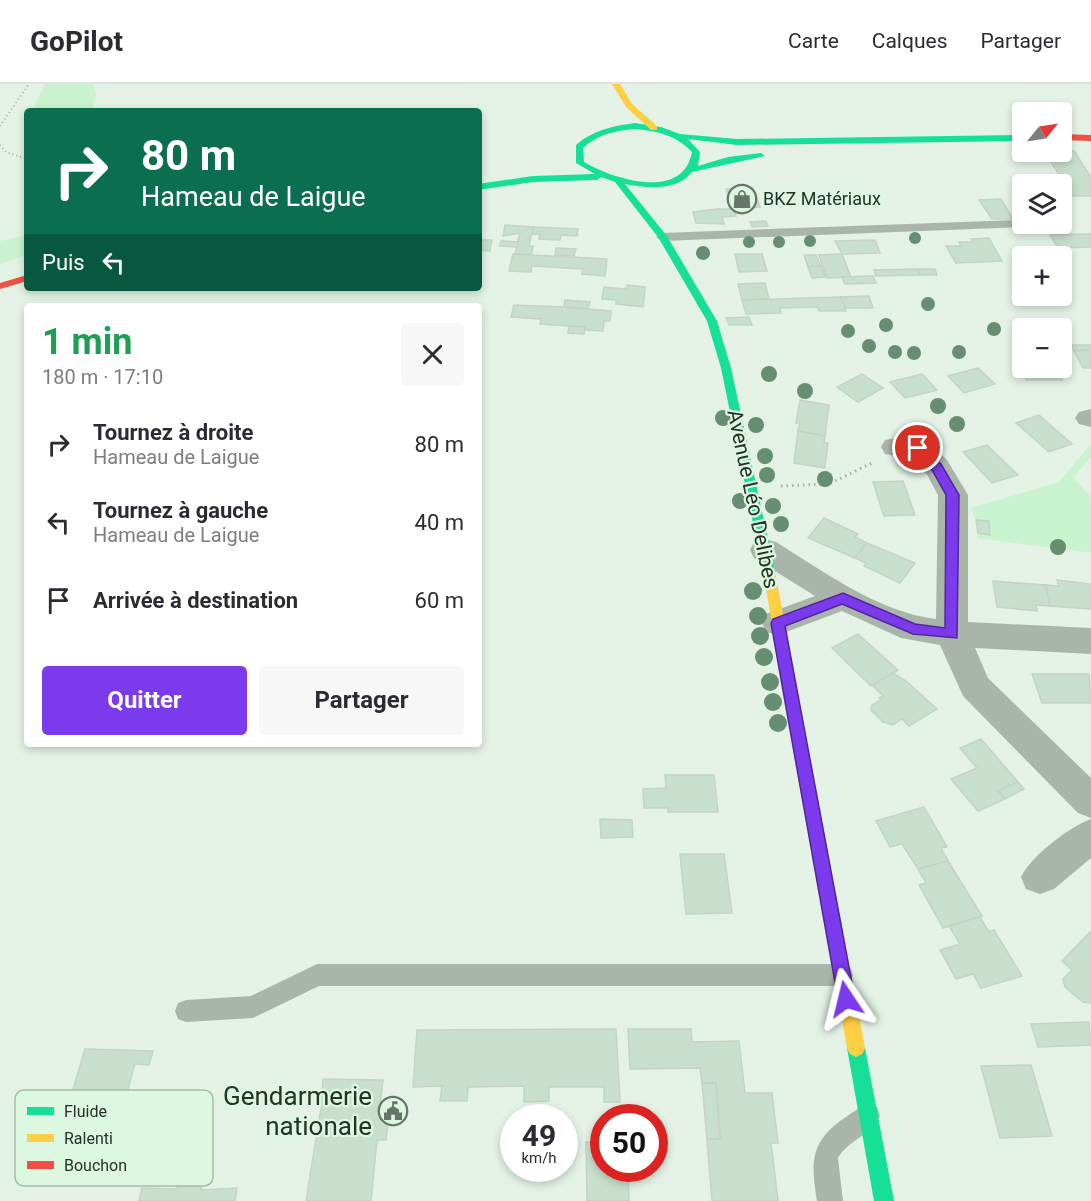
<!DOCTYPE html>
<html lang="fr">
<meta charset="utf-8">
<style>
:root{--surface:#fff;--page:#f7f7f7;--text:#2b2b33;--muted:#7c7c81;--line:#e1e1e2;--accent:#7c3aed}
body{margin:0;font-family:Roboto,sans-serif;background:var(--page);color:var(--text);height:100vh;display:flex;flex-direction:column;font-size:22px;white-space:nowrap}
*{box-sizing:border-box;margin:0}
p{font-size:20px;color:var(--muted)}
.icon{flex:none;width:33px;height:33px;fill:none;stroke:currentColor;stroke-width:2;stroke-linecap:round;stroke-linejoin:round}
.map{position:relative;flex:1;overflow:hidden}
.details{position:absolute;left:24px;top:219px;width:458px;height:444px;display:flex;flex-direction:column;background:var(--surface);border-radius:6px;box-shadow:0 3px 9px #0003}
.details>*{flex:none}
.hud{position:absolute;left:24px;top:24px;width:458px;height:183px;border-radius:6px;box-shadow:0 3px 9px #0003;background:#0b6e4f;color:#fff;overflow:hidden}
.needle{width:39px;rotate:60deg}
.tools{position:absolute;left:1012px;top:18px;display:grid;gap:12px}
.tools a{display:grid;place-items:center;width:60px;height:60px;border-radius:6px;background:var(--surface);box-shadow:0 3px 9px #0003;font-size:30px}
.speed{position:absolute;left:500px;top:1020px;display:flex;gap:12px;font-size:30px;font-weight:700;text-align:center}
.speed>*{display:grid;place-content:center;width:78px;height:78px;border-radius:50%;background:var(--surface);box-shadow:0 3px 9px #0003;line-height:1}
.speed small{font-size:15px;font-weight:400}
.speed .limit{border:9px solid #d22;background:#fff;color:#111}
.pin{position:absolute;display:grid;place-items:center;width:51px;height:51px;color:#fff;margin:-26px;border:3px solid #fff;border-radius:50%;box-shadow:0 2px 6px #0007}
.me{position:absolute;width:66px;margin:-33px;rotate:350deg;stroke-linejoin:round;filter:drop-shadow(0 0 4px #0008)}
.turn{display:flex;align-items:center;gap:21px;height:126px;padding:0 18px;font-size:27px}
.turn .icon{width:78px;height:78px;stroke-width:2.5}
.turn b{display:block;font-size:42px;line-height:51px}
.then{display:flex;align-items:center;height:57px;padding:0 18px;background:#0003;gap:12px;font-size:22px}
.round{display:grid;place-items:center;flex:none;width:63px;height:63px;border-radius:6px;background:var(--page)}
.head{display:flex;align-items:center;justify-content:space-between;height:102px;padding:0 18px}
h1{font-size:36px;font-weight:700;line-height:45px;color:#1e9e55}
.button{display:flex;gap:12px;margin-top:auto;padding:12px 18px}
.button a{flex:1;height:69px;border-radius:6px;background:var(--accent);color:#fff;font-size:24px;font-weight:700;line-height:69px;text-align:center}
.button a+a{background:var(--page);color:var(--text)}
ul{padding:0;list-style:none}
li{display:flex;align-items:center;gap:18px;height:78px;padding:0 18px}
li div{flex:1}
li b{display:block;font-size:22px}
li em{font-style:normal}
header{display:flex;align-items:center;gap:36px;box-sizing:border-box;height:84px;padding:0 30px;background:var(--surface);border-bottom:2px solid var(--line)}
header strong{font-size:28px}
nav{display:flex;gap:33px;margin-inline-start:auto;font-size:21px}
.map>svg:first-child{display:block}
.green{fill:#c9f3cf}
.building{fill:#c9dfcd;stroke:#c5d2c7;stroke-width:1.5}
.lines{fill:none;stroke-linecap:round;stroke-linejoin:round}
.path-far1{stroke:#a5b0a7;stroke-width:2;stroke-dasharray:1 3;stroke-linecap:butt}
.path{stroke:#a5b0a7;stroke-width:3;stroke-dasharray:1.5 4;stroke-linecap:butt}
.lane{fill:#a9b5aa;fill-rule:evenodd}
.street{fill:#a9b5aa;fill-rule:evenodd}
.fast{fill:#16e098;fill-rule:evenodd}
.slow{fill:#ffcf43;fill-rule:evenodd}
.jam{fill:#f24e42;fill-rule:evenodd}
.tree{fill:#668e72}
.route{fill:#7c3aed;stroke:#51269a;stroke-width:1.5}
.labels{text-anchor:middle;stroke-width:4.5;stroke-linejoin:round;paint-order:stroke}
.far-poi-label{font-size:18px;fill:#263128;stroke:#ddf8e0;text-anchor:start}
.street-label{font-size:21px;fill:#263128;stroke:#ddf8e0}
.near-poi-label{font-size:26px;fill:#263128;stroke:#ddf8e0;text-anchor:end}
.key{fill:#ddf8e0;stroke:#a6bca9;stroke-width:1.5}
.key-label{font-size:16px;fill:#263128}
</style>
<header>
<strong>GoPilot</strong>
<nav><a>Carte</a><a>Calques</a><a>Partager</a></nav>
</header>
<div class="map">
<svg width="1091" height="1117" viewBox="0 0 1091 1117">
<rect width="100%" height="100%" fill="#e3f2e5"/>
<g class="green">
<polygon points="45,0 93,0 96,10 93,24 96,27 32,27"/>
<polygon points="27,151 27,171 0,180 0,157"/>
<polygon points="1091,360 1091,373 1073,393 1091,413 1091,469 977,454 978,449 990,450 989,437 976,436 971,424 1059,398"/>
</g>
<g class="building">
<polygon points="1074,67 1091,93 1091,112 1073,112 1045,69"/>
<polygon points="753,104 760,123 733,125 726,105"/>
<polygon points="1001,115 1013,135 992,135 979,116"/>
<polygon points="717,125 733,125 736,132 722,133 724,140 696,139 693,128"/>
<polygon points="766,137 768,142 752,143 750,138"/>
<polygon points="505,141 533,143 529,162 533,162 531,171 515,170 520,149 503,152"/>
<polygon points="533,143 578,145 577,152 561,151 560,156 539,155 540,150 532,150"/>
<polygon points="1091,150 1091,163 1058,164 1050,151"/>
<polygon points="989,154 1002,177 956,179 946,162 961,162 959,158 973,158 971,155"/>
<polygon points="480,156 492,156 490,167 478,166"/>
<polygon points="875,156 880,169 842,170 835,157"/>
<polygon points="501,157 518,158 517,163 500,162"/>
<polygon points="556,164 576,165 574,172 555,171"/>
<polygon points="513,170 607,175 605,192 582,190 583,185 532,182 531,188 509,187"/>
<polygon points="735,170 762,170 767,187 739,188"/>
<polygon points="842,170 851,193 827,194 819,171"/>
<polygon points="804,171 816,171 821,182 808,183"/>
<polygon points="821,182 825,193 812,194 808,183"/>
<polygon points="917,185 935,185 937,191 920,191"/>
<polygon points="917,185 920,191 876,192 874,186"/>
<polygon points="873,192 876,199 845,200 842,193"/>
<polygon points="765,199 769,215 742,216 738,200"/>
<polygon points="627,201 645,203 643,223 616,220 616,216 602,215 604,203 626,205"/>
<polygon points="869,212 873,224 845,224 841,213"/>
<polygon points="841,213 846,227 819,227 817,223 780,224 781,229 746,230 742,216"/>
<polygon points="565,216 590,218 588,225 564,223"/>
<polygon points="514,221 563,223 611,227 610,237 604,237 603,247 584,246 585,243 540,240 541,235 511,233"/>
<polygon points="749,233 752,241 729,241 726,234"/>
<polygon points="569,242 585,243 584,250 568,249"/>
<polygon points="1071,261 1091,261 1091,266 1074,267"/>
<polygon points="1091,266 1091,284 1083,284 1074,267"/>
<polygon points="1017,279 1023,279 1023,284 1056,284 1062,296 1026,296"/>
<polygon points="978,284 995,300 964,309 948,292"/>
<polygon points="862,290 883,304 858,318 837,303"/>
<polygon points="922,290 937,306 905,314 890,298"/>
<polygon points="800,316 829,321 825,352 798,347 800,339 796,339"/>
<polygon points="1039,331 1072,360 1049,368 1016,339"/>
<polygon points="798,347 825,352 824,359 828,359 825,384 794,379"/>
<polygon points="987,361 1018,391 992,399 963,368"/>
<polygon points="903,397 915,431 884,432 873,398"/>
<polygon points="824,434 858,450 855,453 867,459 855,474 808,454"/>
<polygon points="976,436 989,437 990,451 978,449"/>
<polygon points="867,459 915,479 900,499 864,482 866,479 855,474"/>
<polygon points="1057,496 1091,500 1091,525 1050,522 1046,501 1059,502"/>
<polygon points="993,497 1046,501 1050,522 1036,521 1037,527 997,523"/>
<polygon points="858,550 898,586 871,602 832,564"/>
<polygon points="893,589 906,597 937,625 909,642 902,635 893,641 883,638 871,626 872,621 881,616 879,614 883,612 872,601"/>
<polygon points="1032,590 1089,590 1091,619 1042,619"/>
<polygon points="981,655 1018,698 998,707 1005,715 978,727 951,695 977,684 960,664"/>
<polygon points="665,691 714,691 718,728 668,728 668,724 644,724 643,705 666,704"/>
<polygon points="1018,698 1024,705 1005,715 998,707"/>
<polygon points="924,723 947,763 941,764 948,777 918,785 902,760 890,763 876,737"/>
<polygon points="600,735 632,736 633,753 601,754"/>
<polygon points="680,770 724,770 732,829 686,830"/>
<polygon points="948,777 982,832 943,844 919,801 926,799 918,785"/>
<polygon points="980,833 989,848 994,846 1022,892 981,904 973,890 956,895 940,866 960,860 949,842"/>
<polygon points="1090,848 1091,849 1091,919 1083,918 1065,903 1063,895 1072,886 1062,877"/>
<polygon points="1089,938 1091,961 1038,963 1031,940"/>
<polygon points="616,945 620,1018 604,1018 604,1003 549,1003 549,1017 524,1018 524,1002 468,1003 467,1017 440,1017 442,1002 413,1003 417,946"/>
<polygon points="628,945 691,945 692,958 739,957 745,1009 772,1009 778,1059 771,1059 778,1117 712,1117 707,1055 720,1055 716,999 702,999 700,984 630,985"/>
<polygon points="85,965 153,967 149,981 135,980 133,986 120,1037 135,1037 128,1064 113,1063 105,1095 47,1093"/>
<polygon points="1031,981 1052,1052 1000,1054 981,982"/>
<polygon points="323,995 383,996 379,1029 389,1029 386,1056 377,1056 371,1117 306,1117 321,1024"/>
<polygon points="702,999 716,999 720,1055 707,1055"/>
<polygon points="586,1058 603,1058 603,1084 628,1084 629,1117 587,1117"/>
<polygon points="179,1093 204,1093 201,1106 237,1104 235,1117 139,1117 142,1104 177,1105"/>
</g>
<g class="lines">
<g class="path-far1">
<polyline points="0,42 29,0"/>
<polyline points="0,61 6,68 27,75"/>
</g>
<polyline class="path" points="781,402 829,400 872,379"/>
<g class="lane">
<polygon points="1020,136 1026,140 1024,143 662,157 656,153 662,149"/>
<polygon points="317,880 842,880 850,883 853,891 850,899 842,902 319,902 253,934 186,938 178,935 175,927 178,919 186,916 251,912"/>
<path d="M868,1020l9,3 3,9c-8,19 -32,24 -42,42l5,43h-26c-5,-35 -9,-56 23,-80 9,-6 18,-13 28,-17z"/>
</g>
<g class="street">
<polygon points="1091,325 1091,343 1079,340 1075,334 1079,328"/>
<path d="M895,354l33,4 19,18 21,35v127l123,6v26l-116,-6 13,30 103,100v40l-13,-5 -115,-117 -23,-51 -39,-7 -59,-27 -64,24 -12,-3 -4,-9 4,-9 49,-18 -61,-38 -4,-8 4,-8 11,-3 11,3c49,30 102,70 160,77l2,-124 -12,-22 -16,-15 -25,-4 -4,-7 4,-7z"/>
<path d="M1091,735v39l-37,31 -14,5 -14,-5 -5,-12c10,-21 48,-50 70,-58z"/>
</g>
<g class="fast">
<path d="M635,39l26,4 19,7 57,5 286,-4v6l-286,4 -49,-6 12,13 -2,14 30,-9 33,-4 4,3 -73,16c-16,20 -45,16 -67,12l42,52 50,85 14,47 44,204 -1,3h-10l-1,-3 -42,-204 -14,-47 -49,-84 -43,-55 -14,-5 -4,3 -64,2 -55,8v-6l55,-8 62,-2 -19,-11v-18c17,-15 37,-19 59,-22zM635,45c22,2 41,6 57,23 -9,50 -79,27 -108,10l-1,-14c15,-14 32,-17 52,-19z"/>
<polygon points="856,955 862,958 865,964 894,1117 874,1117 847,964 850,958"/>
</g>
<g class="slow">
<polygon points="612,0 620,0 632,20 657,42 657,46 651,46 626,23"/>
<polygon points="769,483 775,488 865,964 862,970 856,973 850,970 847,964 763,488"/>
</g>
<g class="jam">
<polygon points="1062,50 1091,51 1091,57 1062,56"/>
<polygon points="27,191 27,197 0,205 0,199"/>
</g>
</g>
<g class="tree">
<circle cx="915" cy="154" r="6"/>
<circle cx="810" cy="157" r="6"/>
<circle cx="749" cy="158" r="6"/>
<circle cx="779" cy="158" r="6"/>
<circle cx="703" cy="169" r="7"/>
<circle cx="928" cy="220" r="7"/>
<circle cx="886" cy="241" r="7"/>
<circle cx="994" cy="245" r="7"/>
<circle cx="848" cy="247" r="7"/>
<circle cx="869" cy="262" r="7"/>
<circle cx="895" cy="268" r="7"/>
<circle cx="959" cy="268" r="7"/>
<circle cx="914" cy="269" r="7"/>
<circle cx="769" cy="290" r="8"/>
<circle cx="805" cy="307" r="8"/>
<circle cx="938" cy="322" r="8"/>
<circle cx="723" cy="334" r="8"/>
<circle cx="957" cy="340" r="8"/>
<circle cx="756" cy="341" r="8"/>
<circle cx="765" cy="372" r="8"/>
<circle cx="767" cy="391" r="8"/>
<circle cx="825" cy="395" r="8"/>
<circle cx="740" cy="417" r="8"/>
<circle cx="773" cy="422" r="8"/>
<circle cx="781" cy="440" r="8"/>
<circle cx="1058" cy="463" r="8"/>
<circle cx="753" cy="507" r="9"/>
<circle cx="758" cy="532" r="9"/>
<circle cx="760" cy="552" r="9"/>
<circle cx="764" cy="573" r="9"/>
<circle cx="770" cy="598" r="9"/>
<circle cx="773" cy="618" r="9"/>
<circle cx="778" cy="639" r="9"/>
</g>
<polygon class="route" points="918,361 941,380 959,411 957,554 913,550 842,520 785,542 855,915 852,920 846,923 840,920 838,915 771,539 773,535 843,509 915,540 945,544 946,411 932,386 912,364"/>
<defs>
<g id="shop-ring" transform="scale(1.5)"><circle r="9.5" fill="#ddf8e0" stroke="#68756a" stroke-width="1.5"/><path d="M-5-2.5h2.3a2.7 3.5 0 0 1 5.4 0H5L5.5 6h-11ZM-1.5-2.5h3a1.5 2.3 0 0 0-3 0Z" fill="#68756a"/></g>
<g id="civic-ring" transform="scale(1.5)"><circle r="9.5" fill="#ddf8e0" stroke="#68756a" stroke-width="1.5"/><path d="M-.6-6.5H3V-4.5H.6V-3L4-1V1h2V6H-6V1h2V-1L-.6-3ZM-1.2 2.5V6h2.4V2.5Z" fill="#68756a"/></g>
</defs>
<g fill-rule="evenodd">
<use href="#shop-ring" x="742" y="115"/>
<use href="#civic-ring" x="393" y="1027"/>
</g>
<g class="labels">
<g class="far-poi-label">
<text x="763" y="121">BKZ Matériaux</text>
</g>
<g class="street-label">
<text transform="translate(753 415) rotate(78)" y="7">Avenue Léo Delibes</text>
</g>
<g class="near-poi-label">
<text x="372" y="1021">Gendarmerie<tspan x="372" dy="30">nationale</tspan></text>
</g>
</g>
<rect x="15" y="1006" width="198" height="96" rx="9" class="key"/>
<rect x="27" y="1023" width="27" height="8" fill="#16e098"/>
<rect x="27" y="1050" width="27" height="8" fill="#ffcf43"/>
<rect x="27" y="1077" width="27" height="8" fill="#f24e42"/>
<g class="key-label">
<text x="64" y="1033">Fluide</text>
<text x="64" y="1060">Ralenti</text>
<text x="64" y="1087">Bouchon</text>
</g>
</svg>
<div class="tools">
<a><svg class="needle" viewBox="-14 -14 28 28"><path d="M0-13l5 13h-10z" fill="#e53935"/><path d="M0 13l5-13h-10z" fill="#7c7c81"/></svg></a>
<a><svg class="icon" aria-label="layers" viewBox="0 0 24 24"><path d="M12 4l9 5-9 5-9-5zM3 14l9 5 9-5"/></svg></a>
<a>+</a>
<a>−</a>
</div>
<div class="speed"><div>49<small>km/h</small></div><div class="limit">50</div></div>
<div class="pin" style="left:918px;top:364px;background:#d93025"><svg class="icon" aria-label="arrive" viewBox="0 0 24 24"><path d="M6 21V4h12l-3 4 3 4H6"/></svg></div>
<svg class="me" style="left:846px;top:915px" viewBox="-20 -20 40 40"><path d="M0-17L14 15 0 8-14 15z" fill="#7c3aed" stroke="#fff" stroke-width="4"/></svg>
<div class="hud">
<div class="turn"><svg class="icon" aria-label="right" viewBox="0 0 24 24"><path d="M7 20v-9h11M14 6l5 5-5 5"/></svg><div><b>80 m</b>Hameau de Laigue</div></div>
<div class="then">Puis<svg class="icon" aria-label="left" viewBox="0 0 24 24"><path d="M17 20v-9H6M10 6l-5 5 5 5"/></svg></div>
</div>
<section class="details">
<div class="head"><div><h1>1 min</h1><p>180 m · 17:10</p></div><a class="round"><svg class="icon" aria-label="close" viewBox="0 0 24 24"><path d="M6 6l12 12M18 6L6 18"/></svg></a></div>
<ul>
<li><svg class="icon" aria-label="right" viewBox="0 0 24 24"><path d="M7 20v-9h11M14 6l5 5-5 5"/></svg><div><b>Tournez à droite</b><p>Hameau de Laigue</p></div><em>80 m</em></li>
<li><svg class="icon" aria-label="left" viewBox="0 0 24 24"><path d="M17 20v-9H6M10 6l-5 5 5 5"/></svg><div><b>Tournez à gauche</b><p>Hameau de Laigue</p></div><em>40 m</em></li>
<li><svg class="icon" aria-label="arrive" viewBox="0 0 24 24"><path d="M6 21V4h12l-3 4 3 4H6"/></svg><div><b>Arrivée à destination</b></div><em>60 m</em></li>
</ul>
<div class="button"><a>Quitter</a><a>Partager</a></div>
</section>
</div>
